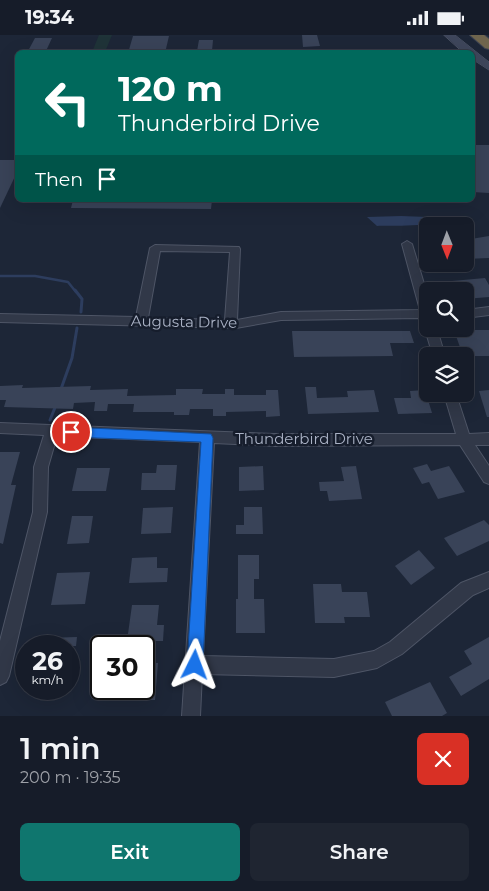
<!DOCTYPE html>
<meta charset="utf-8">
<style>
:root{--surface:#161c29;--page:#1f2531;--text:#f1f3f6;--muted:#9ea1a8;--line:#353a46;--accent:#0f766e}
body{margin:0;font-family:Montserrat,sans-serif;background:var(--page);color:var(--text);height:100vh;display:flex;flex-direction:column;font-size:19px;white-space:nowrap}
*{box-sizing:border-box;margin:0}
p{font-size:16px;color:var(--muted)}
.icon{flex:none;width:28px;height:28px;fill:none;stroke:currentColor;stroke-width:2;stroke-linecap:round;stroke-linejoin:round}
.map{position:relative;height:681px;overflow:hidden}
.sheet{display:flex;flex-direction:column;background:var(--surface);flex:1}
.sheet>*{flex:none}
.banner{position:absolute;left:15px;top:15px;width:460px;height:152px;border-radius:8px;box-shadow:0 5px 20px #0002,0 0 0 1px var(--line);background:#00695c;color:#fff;overflow:hidden}
.needle{width:32px;rotate:179deg}
.fabs{position:absolute;left:419px;top:182px;display:grid;gap:10px}
.fabs a{display:grid;place-items:center;width:55px;height:55px;border-radius:8px;background:var(--surface);box-shadow:0 5px 20px #0002,0 0 0 1px var(--line);font-size:25px}
.speed{position:absolute;left:15px;top:600px;display:flex;gap:10px;font-size:25px;font-weight:700;text-align:center}
.speed>*{display:grid;place-content:center;width:65px;height:65px;border-radius:50%;background:var(--surface);box-shadow:0 5px 20px #0002,0 0 0 1px var(--line);line-height:1}
.speed small{font-size:12px;font-weight:400}
.speed .limit{border:2px solid #111;border-radius:8px;background:#fff;color:#111}
.pin{position:absolute;display:grid;place-items:center;width:42px;height:42px;color:#fff;margin:-21px;border:2px solid #fff;border-radius:50%;box-shadow:0 1px 5px #0007}
.me{position:absolute;width:55px;margin:-28px;rotate:3deg;stroke-linejoin:round;filter:drop-shadow(0 0 4px #0008)}
.turn{display:flex;align-items:center;gap:18px;height:105px;padding:0 20px;font-size:22px}
.turn .icon{width:65px;height:65px;stroke-width:2.5}
.turn b{display:block;font-size:35px;line-height:42px}
.then{display:flex;align-items:center;height:48px;padding:0 20px;background:#0003;gap:10px;font-size:19px}
.round{display:grid;place-items:center;flex:none;width:52px;height:52px;border-radius:8px;background:var(--page)}
.head{display:flex;align-items:center;justify-content:space-between;height:85px;padding:0 20px}
h1{font-size:30px;font-weight:600;line-height:38px}
.primary-button{display:flex;gap:10px;margin-top:auto;padding:10px 20px}
.primary-button a{flex:1;height:58px;border-radius:8px;background:var(--accent);color:#fff;font-size:20px;font-weight:600;line-height:58px;text-align:center}
.primary-button a+a{background:var(--page);color:var(--text)}
.status{display:flex;justify-content:space-between;align-items:center;height:35px;padding:0 25px;background:var(--surface);direction:ltr}
.status svg{height:14px;fill:currentColor}
.map>svg:first-child{display:block}
.green{fill:#1f3338}
.water{fill:#2d3d5e}
.lines{fill:none;stroke-linecap:round;stroke-linejoin:round}
.stream-far1{stroke:#2d3d5e;stroke-width:2.5}
.stream{stroke:#2d3d5e;stroke-width:3}
.building{fill:#394358}
.street-casing{stroke:#4e5566;stroke-width:2}
.secondary-casing{stroke:#4e5566;stroke-width:1}
.highway-casing{stroke:#3b4252;stroke-width:2}
.street{fill:#313848;fill-rule:evenodd}
.secondary{fill:#3e465b;fill-rule:evenodd}
.highway{fill:#6f654d;fill-rule:evenodd}
.route{fill:#1a73e8;stroke:#114b97}
.labels{text-anchor:middle;stroke-width:5;stroke-linejoin:round;paint-order:stroke}
.street-label{font-size:15px;fill:#aab2c5;stroke:#161d2c}
</style>
<div class="status"><b>19:34</b><svg viewBox="0 0 49 12"><path d="M0 12V9h3v3zM5 12V6h3v6zM10 12V3h3v9zM15 12V0h3v12zM26 1h20v11H26zM47 4h2v5h-2z"/></svg></div>
<div class="map">
<svg width="489" height="681" viewBox="0 0 489 681">
<rect width="100%" height="100%" fill="#1d2637"/>
<polygon class="green" points="99,0 112,0 105,17 92,17"/>
<path class="water" d="M401,181l27,1 6,3c-10,8 -44,5 -57,6l-10,-9z"/>
<g class="lines">
<polyline class="stream-far1" points="0,241 35,241 68,247 76,257"/>
<g class="stream">
<polyline points="75,255 82,264 81,277"/>
<polyline points="61,354 72,323 77,293"/>
<polyline points="50,385 56,370"/>
</g>
</g>
<g class="building">
<polygon points="302,0 317,0 320,11 303,12"/>
<polygon points="133,1 169,1 165,18 128,18"/>
<polygon points="35,3 52,3 46,16 28,16"/>
<polygon points="199,5 213,5 212,16 197,16"/>
<polygon points="472,110 489,110 489,158 472,157"/>
<polygon points="0,125 18,125 18,135 0,173"/>
<polygon points="73,165 212,165 211,174 71,173"/>
<polygon points="489,201 489,223 465,224 465,208 474,207 471,204"/>
<polygon points="485,243 489,250 489,262 465,264 465,256 446,256 441,247"/>
<polygon points="454,295 489,295 489,321 463,321"/>
<polygon points="292,296 410,296 414,308 390,308 393,321 294,322"/>
<polygon points="23,350 22,353 91,351 90,355 128,354 127,361 176,360 176,354 203,354 202,359 225,359 225,354 234,354 234,360 266,360 266,355 278,355 280,381 266,382 266,376 226,377 226,381 213,381 213,374 190,374 189,380 174,380 174,377 133,377 134,369 108,369 107,376 94,376 95,367 74,368 73,374 4,372 6,365 0,365 0,351"/>
<polygon points="305,352 316,352 317,363 348,362 347,356 374,355 379,377 308,379"/>
<polygon points="425,355 432,378 398,379 394,363 411,363 410,356"/>
<polygon points="489,355 489,382 487,382 479,356"/>
<polygon points="0,417 20,417 11,450 16,450 3,509 0,508"/>
<polygon points="427,429 431,436 449,431 465,457 438,464 429,447 422,449 413,433"/>
<polygon points="157,430 177,430 175,455 141,455 142,438 156,438"/>
<polygon points="263,431 264,455 239,456 239,432"/>
<polygon points="356,431 362,464 329,466 327,456 320,456 319,447 344,446 341,432"/>
<polygon points="77,433 110,433 106,456 72,456"/>
<polygon points="173,472 171,498 141,499 143,473"/>
<polygon points="244,472 262,472 263,499 236,499 236,490 244,490"/>
<polygon points="72,481 93,481 89,508 67,509"/>
<polygon points="484,485 489,490 489,506 457,521 444,503"/>
<polygon points="419,515 435,533 411,550 395,531"/>
<polygon points="238,520 259,520 259,544 254,544 254,564 264,564 265,598 236,598 236,564 238,564"/>
<polygon points="157,522 157,533 168,533 167,547 129,548 132,523"/>
<polygon points="90,537 85,569 51,570 57,538"/>
<polygon points="313,549 341,549 342,557 367,557 370,582 344,582 345,588 315,588"/>
<polygon points="132,570 159,570 157,590 164,590 163,606 127,606"/>
<polygon points="77,602 76,611 45,611 46,603"/>
<polygon points="489,602 489,644 461,661 449,642 472,629 464,616"/>
<polygon points="144,628 158,628 155,665 118,665 120,654 144,654"/>
<polygon points="430,647 447,678 442,681 392,681 385,667"/>
</g>
<g class="lines">
<g class="street-casing">
<g id="street">
<path d="M407,206l5,3 16,53v25l-6,-4 -141,2 -45,8 -236,-6v-8l136,3 14,-69 5,-3 84,2 1,2 -3,71 44,-8 139,-2 -18,-66zM160,216l70,1 -5,68 -77,-2z"/>
<polygon points="489,272 489,280 465,283 465,275"/>
<polygon points="427,291 428,294 437,294 445,321 433,321 425,294"/>
<polygon points="444,359 456,359 469,399 489,398 489,410 475,410 489,431 489,449 484,447 460,410 274,411 214,408 203,621 334,624 374,616 390,607 461,548 489,537 489,553 473,560 402,619 377,633 334,642 202,639 200,681 182,681 200,407 57,401 48,432 47,477 9,641 6,647 0,650 0,606 33,477 34,432 44,400 0,398 0,388 274,399 456,399"/>
</g>
</g>
<g class="secondary-casing">
<polygon id="secondary" points="444,0 455,0 489,27 489,35 472,24 472,18 464,18"/>
</g>
<g class="highway-casing">
<polygon id="highway" points="470,0 484,0 489,4 489,14 485,13"/>
</g>
<use href="#street" class="street"/>
<use href="#secondary" class="secondary"/>
<use href="#highway" class="highway"/>
</g>
<polygon class="route" points="71,392 211,399 213,403 203,630 200,636 195,638 189,636 187,630 201,407 71,402 67,400 65,397 67,393"/>
<g class="labels">
<g class="street-label">
<text transform="translate(184 287) rotate(1)" y="5">Augusta Drive</text>
<text x="304" y="409">Thunderbird Drive</text>
</g>
</g>
</svg>
<div class="fabs">
<a><svg class="needle" viewBox="-14 -14 28 28"><path d="M0-13l5 13h-10z" fill="#e53935"/><path d="M0 13l5-13h-10z" fill="#9ea1a8"/></svg></a>
<a><svg class="icon" aria-label="search" viewBox="0 0 24 24"><circle cx="10" cy="10" r="6"/><path d="M15 15l6 6"/></svg></a>
<a><svg class="icon" aria-label="layers" viewBox="0 0 24 24"><path d="M12 4l9 5-9 5-9-5zM3 14l9 5 9-5"/></svg></a>
</div>
<div class="speed"><div>26<small>km/h</small></div><div class="limit">30</div></div>
<div class="pin" style="left:71px;top:397px;background:#d93025"><svg class="icon" aria-label="arrive" viewBox="0 0 24 24"><path d="M6 21V4h12l-3 4 3 4H6"/></svg></div>
<svg class="me" style="left:195px;top:630px" viewBox="-20 -20 40 40"><path d="M0-17L14 15 0 8-14 15z" fill="#1a73e8" stroke="#fff" stroke-width="4"/></svg>
<div class="banner">
<div class="turn"><svg class="icon" aria-label="left" viewBox="0 0 24 24"><path d="M17 20v-9H6M10 6l-5 5 5 5"/></svg><div><b>120 m</b>Thunderbird Drive</div></div>
<div class="then">Then<svg class="icon" aria-label="arrive" viewBox="0 0 24 24"><path d="M6 21V4h12l-3 4 3 4H6"/></svg></div>
</div>
</div>
<section class="sheet">
<div class="head"><div><h1>1 min</h1><p>200 m · 19:35</p></div><a class="round" style="background:#d93025;color:#fff"><svg class="icon" aria-label="close" viewBox="0 0 24 24"><path d="M6 6l12 12M18 6L6 18"/></svg></a></div>
<div class="primary-button"><a>Exit</a><a>Share</a></div>
</section>
